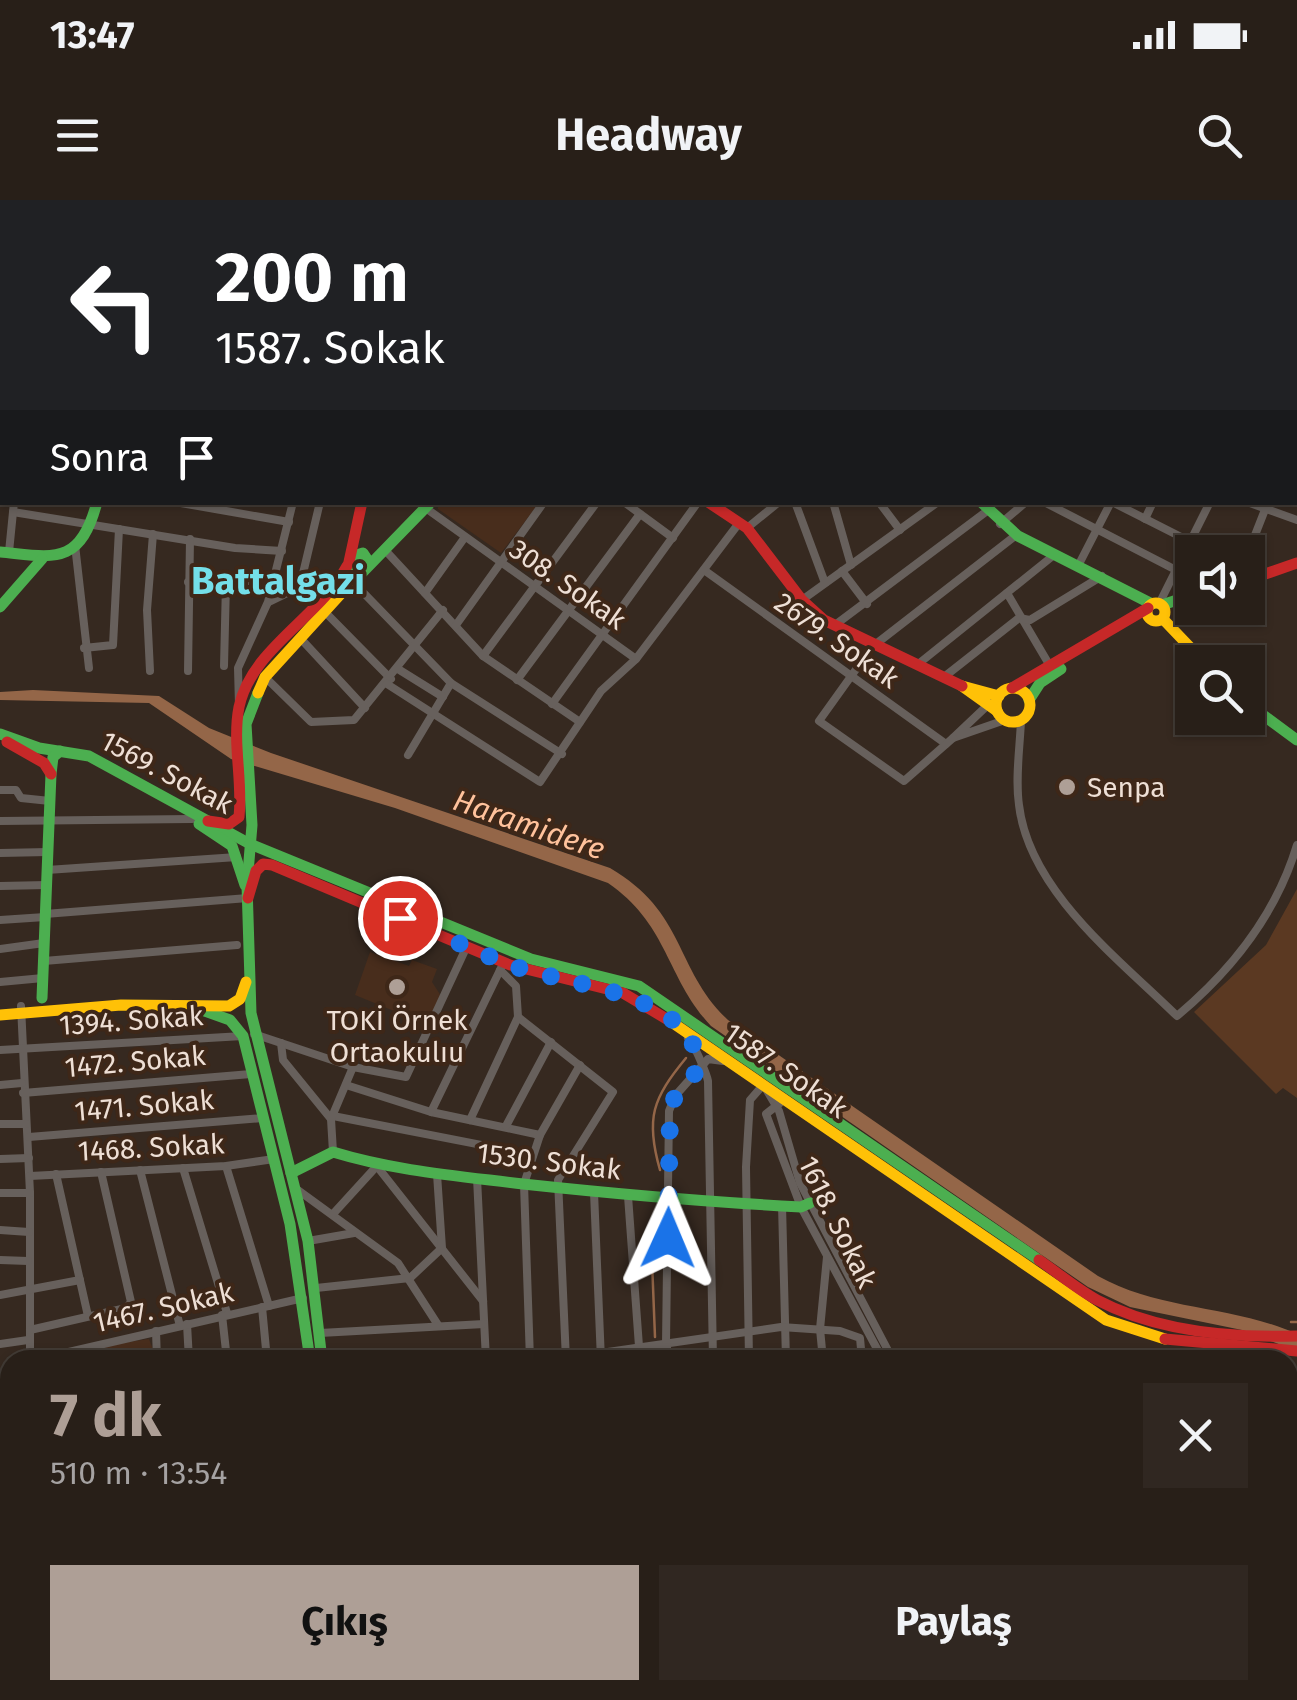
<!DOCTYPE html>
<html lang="tr">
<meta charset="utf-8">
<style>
:root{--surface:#281f18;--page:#302721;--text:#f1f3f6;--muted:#a5a2a2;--line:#443d37;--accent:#ae9f96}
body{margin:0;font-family:"Fira Sans",sans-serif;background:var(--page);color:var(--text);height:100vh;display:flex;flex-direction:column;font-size:38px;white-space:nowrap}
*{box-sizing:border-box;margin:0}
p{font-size:32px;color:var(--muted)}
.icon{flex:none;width:55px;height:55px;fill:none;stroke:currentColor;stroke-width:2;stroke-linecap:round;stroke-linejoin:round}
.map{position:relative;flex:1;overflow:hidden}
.side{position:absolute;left:0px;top:1150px;width:1298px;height:350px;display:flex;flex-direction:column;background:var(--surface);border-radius:30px 30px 0 0;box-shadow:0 2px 8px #0004,0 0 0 2px var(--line)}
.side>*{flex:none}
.banner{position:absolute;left:0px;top:0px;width:1298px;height:305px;box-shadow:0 2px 8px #0004,0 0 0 2px var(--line);background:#202124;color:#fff;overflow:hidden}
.tools{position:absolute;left:1175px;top:335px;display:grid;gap:20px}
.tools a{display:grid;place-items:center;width:90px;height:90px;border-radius:0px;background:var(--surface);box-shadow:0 2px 8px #0004,0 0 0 2px var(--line);font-size:50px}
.pin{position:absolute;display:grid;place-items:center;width:85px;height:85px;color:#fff;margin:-42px;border:5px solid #fff;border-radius:50%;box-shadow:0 2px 10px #0007}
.me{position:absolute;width:110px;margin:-55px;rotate:1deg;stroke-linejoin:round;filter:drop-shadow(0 0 8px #0008)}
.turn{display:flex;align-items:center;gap:35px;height:210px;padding:0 50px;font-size:45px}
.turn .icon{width:130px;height:130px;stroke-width:2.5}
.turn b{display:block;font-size:70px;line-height:85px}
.then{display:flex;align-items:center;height:95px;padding:0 50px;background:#0003;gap:20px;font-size:38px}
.round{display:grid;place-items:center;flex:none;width:105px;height:105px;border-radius:0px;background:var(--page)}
.overview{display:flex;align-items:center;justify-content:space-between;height:170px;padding:0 50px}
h1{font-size:60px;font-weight:700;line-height:75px;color:var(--accent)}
.action{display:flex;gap:20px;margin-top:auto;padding:20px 50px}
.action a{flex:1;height:115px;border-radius:0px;background:var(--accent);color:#111;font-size:40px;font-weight:700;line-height:115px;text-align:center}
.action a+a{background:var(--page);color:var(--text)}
.status{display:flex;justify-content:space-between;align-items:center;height:70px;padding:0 50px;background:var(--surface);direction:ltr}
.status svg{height:28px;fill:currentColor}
header{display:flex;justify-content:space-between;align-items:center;height:130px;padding:0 50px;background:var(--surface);font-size:45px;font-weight:700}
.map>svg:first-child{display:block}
.built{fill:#482d1c}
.green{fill:#5b3922}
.water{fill:#946648}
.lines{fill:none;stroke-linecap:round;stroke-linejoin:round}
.stream{stroke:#946648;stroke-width:2.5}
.street{stroke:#67605c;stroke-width:8}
.fast{stroke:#4caf50;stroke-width:11}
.slow{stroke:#ffc107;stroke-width:11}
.jam{stroke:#c62828;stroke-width:11}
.route{stroke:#1a73e8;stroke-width:18;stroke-dasharray:0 32.4}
.poi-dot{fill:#ae9f96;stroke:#3e2718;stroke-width:4}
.labels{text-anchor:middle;stroke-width:8;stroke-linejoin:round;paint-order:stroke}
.street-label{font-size:28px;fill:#eedfd5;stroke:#3e2718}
.poi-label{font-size:28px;fill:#eedfd5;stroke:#3e2718;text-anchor:start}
.water-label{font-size:30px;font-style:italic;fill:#ffc29c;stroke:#3e2718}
.district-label{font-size:38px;font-weight:bold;fill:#74dfe9;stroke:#3e2718}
</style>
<div class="status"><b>13:47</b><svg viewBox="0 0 49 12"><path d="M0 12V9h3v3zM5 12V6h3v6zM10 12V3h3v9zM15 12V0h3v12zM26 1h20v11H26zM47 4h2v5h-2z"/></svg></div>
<header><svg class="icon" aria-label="menu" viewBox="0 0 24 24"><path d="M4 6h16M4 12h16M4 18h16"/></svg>Headway<svg class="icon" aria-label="search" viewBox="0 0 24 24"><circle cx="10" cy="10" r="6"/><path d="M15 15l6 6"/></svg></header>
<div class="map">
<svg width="1297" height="1500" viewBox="0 0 1297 1500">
<rect width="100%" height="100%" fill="#362920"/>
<g class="built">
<polygon points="438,302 539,303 501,353 438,309"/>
<polygon points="370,752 409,766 412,760 437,769 432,782 441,796 428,825 355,795"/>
<polygon points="149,1139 157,1160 46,1160 114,1144"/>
</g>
<g class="green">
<polygon points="1297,689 1297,898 1283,888 1276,894 1194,812 1266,745"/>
<polygon points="631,1490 772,1490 780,1500 632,1500"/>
</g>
<path class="water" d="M33,490l126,6 50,32 62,25 339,115c77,45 64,101 118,152l370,256c62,35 135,29 199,58v17l-55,-21 -112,-23 -42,-20 -377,-261c-45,-48 -42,-101 -103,-143l-213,-75 -164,-49 -82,-56 -149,-3v-8z"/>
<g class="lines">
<g class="stream">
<path d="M660,970c-15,-52 -7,-72 26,-112"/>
<polyline points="1291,1122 1297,1122"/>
<polyline points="655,1137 652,1061 661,1027"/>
<polyline points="660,1156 661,1160"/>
</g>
<g class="street">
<polyline points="361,0 364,2"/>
<polyline points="401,0 405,2"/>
<polyline points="440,0 443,2"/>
<polyline points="676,0 678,2"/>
<polyline points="915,0 915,2"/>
<polyline points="1033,0 1034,2"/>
<polyline points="203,2 204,0"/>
<polyline points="241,2 241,0"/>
<polyline points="279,2 279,0"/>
<polyline points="308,2 308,0"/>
<polyline points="343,2 345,0"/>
<polyline points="485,2 486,0"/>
<polyline points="723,2 725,0"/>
<polyline points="836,2 847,0"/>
<polyline points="1060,2 1067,0"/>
<polyline points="1184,2 1188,0"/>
<polyline points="1256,2 1260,0"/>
<polyline points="1295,17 1297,15"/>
<polyline points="1295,68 1297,67"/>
<polyline points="1295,97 1297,99"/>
<polyline points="1295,154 1297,156"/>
<polyline points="1295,230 1297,231"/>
<polyline points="1295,249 1297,245"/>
<polyline points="175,302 289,322"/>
<polyline points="624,302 673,338"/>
<polyline points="795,302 825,383"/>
<polyline points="833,302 851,365"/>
<polyline points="879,302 900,330"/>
<polyline points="1044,302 1174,369"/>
<polyline points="1112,302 1189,341"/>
<polyline points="1247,302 1297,320"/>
<polyline points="427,309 636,459"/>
<polyline points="13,312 235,348 282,351"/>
<polyline points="1145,319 1153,302"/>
<polyline points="1000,324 1026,302"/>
<polyline points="747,328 779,302"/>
<polyline points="75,345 89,468"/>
<polyline points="385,350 483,456 580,522"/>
<polyline points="9,352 14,302"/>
<polyline points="1248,353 1268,302"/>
<polyline points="1078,366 1111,302"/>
<polyline points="704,370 946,544"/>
<polyline points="842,371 867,404"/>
<polyline points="188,382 274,383"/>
<polyline points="354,383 451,483 408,555"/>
<polyline points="300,386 320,302"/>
<polyline points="425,393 465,337"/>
<polyline points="1007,393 1050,466"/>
<polyline points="802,400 938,302"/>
<polyline points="269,402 308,383 340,382"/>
<polyline points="1159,404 1210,302"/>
<polyline points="327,414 391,479"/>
<polyline points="456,425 544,302"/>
<polyline points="835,425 987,311"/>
<polyline points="302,440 365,508"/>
<polyline points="84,448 113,445 119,329"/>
<polyline points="483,456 597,302"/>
<polyline points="917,465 1054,355"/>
<polyline points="224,466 226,383"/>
<polyline points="398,469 443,497"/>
<polyline points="150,471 147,410 153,334"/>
<polyline points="188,471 190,339"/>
<polyline points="265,477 311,522 354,520 443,410"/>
<polyline points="944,477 1019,418 1030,420 1102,376"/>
<polyline points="517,480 640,314"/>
<polyline points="451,483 562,554"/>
<polyline points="387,484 540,582 601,491 636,459 739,323"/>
<polyline points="991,502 953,538 1005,520"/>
<polyline points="552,504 698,302"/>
<polyline points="239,506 238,468 268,402 293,302"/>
<path d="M1021,520c-1,27 -6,58 -2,85 10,86 100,154 158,211 55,-46 99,-101 120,-171"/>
<polyline points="953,538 904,581 819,521 872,447 1015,336"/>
<polyline points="0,590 16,590 21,598 50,601"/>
<polyline points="0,621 192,619"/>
<polyline points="0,653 48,652"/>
<polyline points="47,670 237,657"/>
<polyline points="0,686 47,685"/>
<polyline points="45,714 248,698"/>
<polyline points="0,720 45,717"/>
<polyline points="0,749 44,743"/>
<polyline points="44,761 237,745"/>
<polyline points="500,770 516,786 518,817 613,892 558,980 566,1160"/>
<polyline points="0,782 43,778"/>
<polyline points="21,806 30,993 30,1160"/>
<polyline points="254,834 353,867 406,877 467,746"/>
<path d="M688,838c6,5 19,37 20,43l5,279"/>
<polyline points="281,843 283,860 331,919"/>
<polyline points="0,850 243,836"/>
<polyline points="0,885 22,883"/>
<polyline points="346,885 431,912 540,935"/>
<polyline points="766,889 779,911 800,983 893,1160"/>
<polyline points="23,893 251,874"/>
<polyline points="780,903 766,914 801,1007 883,1160"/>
<polyline points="431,912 502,766"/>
<polyline points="333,916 533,955"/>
<polyline points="470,920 518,817"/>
<polyline points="0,924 26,924"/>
<polyline points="506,926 551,842"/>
<polyline points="29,937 263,918"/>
<polyline points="333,952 331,919 353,867"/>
<polyline points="0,959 29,958"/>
<polyline points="376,965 483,1101"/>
<polyline points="226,966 269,1106"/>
<polyline points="183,968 227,1113"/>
<polyline points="140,970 180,1126"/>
<polyline points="56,974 88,1116"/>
<polyline points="30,976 226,966 274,959"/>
<polyline points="477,978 486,1160"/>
<polyline points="295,988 398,1063 438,1125"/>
<polyline points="594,992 601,1160"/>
<polyline points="0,993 30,993"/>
<polyline points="628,996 640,1160"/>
<polyline points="782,1005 786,1160"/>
<polyline points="333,1014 375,968"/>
<polyline points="0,1030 29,1032"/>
<polyline points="308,1041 354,1033"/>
<polyline points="0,1060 28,1061"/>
<polyline points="316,1088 410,1078 442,1048 437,974"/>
<polyline points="0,1095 80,1080"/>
<polyline points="262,1107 267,1160"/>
<polyline points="222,1115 227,1160"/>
<polyline points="187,1124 189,1160"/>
<polyline points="30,1130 126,1108 131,1102 101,972"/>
<polyline points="156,1131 157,1160"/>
<polyline points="320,1133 484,1124"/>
<polyline points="0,1144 28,1140"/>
<polyline points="34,1160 303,1098"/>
<polyline points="530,1160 524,984 540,935 580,865"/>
<polyline points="552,1160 781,1127 840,1131 860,1138 862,1160"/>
<polyline points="670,1160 666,1144 669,911 675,896 708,859 723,861"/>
<polyline points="749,1160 746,967 750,900 763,885"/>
<polyline points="823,1160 820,1129 827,1057"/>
<polyline points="0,1189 10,1187"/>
<polyline points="0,1258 10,1257"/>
<polyline points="0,1301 10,1300"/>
<polyline points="0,1343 10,1342"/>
<polyline points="0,1384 10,1384"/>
<polyline points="0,1426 10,1425"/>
<polyline points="0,1467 10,1466"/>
<polyline points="48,1490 49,1500"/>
<polyline points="470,1490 472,1500"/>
<polyline points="625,1490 626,1500"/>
<polyline points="852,1490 856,1500"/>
<polyline points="166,1500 166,1490"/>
<polyline points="534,1500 571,1490"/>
</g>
<g class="fast">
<polyline points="766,0 767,2"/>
<polyline points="1097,0 1098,2"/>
<polyline points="589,2 591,0"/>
<polyline points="0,110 2,110"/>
<polyline points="1295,185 1297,186"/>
<polyline points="981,302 1018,336 1152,404"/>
<path d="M0,352c53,5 80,15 97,-50"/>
<polyline points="369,362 363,353 354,356 348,373 361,374 431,302"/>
<polyline points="1162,405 1192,395"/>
<polyline points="0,407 42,359"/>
<polyline points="258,493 246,524 252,625 247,685 251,813 308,1041 322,1160"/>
<polyline points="1029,500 1040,483 1061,469"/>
<polyline points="1248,504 1297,540"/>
<polyline points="0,534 39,548 89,556 250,644"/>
<polyline points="199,624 232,646 245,685"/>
<polyline points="250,644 531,759 639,786 1039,1060"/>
<polyline points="42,798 51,574 53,557 60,551"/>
<polyline points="199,809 230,820 243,836 290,1024 310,1160"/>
<path d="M291,973l42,-21c62,19 126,24 190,32 93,10 185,18 278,23l9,-4"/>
</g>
<g class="slow">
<polyline points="36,2 37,0"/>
<polyline points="578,2 580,0"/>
<polyline points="0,177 2,177"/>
<circle cx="1156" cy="412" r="9"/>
<polyline points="1163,419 1204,462"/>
<circle cx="1013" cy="505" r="17"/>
<polyline points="258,493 265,477 357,376"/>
<polyline points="997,511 962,486 999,496"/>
<polyline points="0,815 121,805 229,806 240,799 246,782"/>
<polyline points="670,821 1106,1120 1165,1139"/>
</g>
<g class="jam">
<polyline points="93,0 93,2"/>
<polyline points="692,2 697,0"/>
<polyline points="708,302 747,328 802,400 824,420 962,486"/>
<polyline points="349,362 362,302"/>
<polyline points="1248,380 1297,363"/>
<polyline points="1012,488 1148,408"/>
<polyline points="7,542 44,563 51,574"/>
<path d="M208,621l21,3 10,-7c4,-36 -7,-74 0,-110 12,-58 81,-90 108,-141"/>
<polyline points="248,698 256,671 263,664 272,665 510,765 623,793 670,821"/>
<path d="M1039,1060c19,13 38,29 58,40 59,31 135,38 200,36"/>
<polyline points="1165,1139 1297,1151"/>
<polyline points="275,1500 277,1490"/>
<polyline points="287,1500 289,1490"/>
</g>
</g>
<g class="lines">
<path class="route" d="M400,718c38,15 76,34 114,48 54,20 182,26 185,103l-24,27 -5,16 -2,126"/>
</g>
<g class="poi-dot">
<circle cx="1067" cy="587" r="10"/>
<circle cx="397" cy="787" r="10"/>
</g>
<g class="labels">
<g class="street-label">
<text transform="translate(568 384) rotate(35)" y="10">308. Sokak</text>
<text transform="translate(837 440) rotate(35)" y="10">2679. Sokak</text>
<text transform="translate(167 572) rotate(28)" y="10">1569. Sokak</text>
<text transform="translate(131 820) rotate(-4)" y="10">1394. Sokak</text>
<text transform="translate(135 861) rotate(-5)" y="10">1472. Sokak</text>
<text transform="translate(786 870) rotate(35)" y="10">1587. Sokak</text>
<text transform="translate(144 905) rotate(-5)" y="10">1471. Sokak</text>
<text transform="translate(151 947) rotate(-3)" y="10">1468. Sokak</text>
<text transform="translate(549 961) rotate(7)" y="10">1530. Sokak</text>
<text transform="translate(838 1022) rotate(64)" y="10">1618. Sokak</text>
<text transform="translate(163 1107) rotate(-13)" y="10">1467. Sokak</text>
</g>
<g class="poi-label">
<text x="1087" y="597">Senpa</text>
<text x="397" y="830" text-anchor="middle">TOKİ Örnek<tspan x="397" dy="32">Ortaokulıu</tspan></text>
</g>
<g class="water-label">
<text transform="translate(529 625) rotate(19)" y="10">Haramidere</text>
</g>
<g class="district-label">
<text x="278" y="394">Battalgazi</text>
</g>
</g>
</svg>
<div class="tools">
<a><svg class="icon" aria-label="sound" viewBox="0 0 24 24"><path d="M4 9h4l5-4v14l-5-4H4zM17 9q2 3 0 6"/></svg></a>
<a><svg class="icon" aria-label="search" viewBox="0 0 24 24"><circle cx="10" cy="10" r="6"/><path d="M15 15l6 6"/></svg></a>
</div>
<div class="pin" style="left:400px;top:718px;background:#d93025"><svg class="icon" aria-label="arrive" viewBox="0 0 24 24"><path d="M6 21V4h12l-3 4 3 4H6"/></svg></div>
<svg class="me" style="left:668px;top:1038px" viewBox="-20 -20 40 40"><path d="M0-17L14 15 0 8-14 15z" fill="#1a73e8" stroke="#fff" stroke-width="4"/></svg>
<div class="banner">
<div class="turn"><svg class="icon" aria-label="left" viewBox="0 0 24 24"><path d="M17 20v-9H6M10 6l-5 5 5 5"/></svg><div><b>200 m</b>1587. Sokak</div></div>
<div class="then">Sonra<svg class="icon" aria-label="arrive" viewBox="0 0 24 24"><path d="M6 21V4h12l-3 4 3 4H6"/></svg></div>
</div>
<section class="side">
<div class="overview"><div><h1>7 dk</h1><p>510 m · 13:54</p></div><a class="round"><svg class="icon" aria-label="close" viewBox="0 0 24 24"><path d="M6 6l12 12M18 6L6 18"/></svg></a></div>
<div class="action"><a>Çıkış</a><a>Paylaş</a></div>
</section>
</div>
